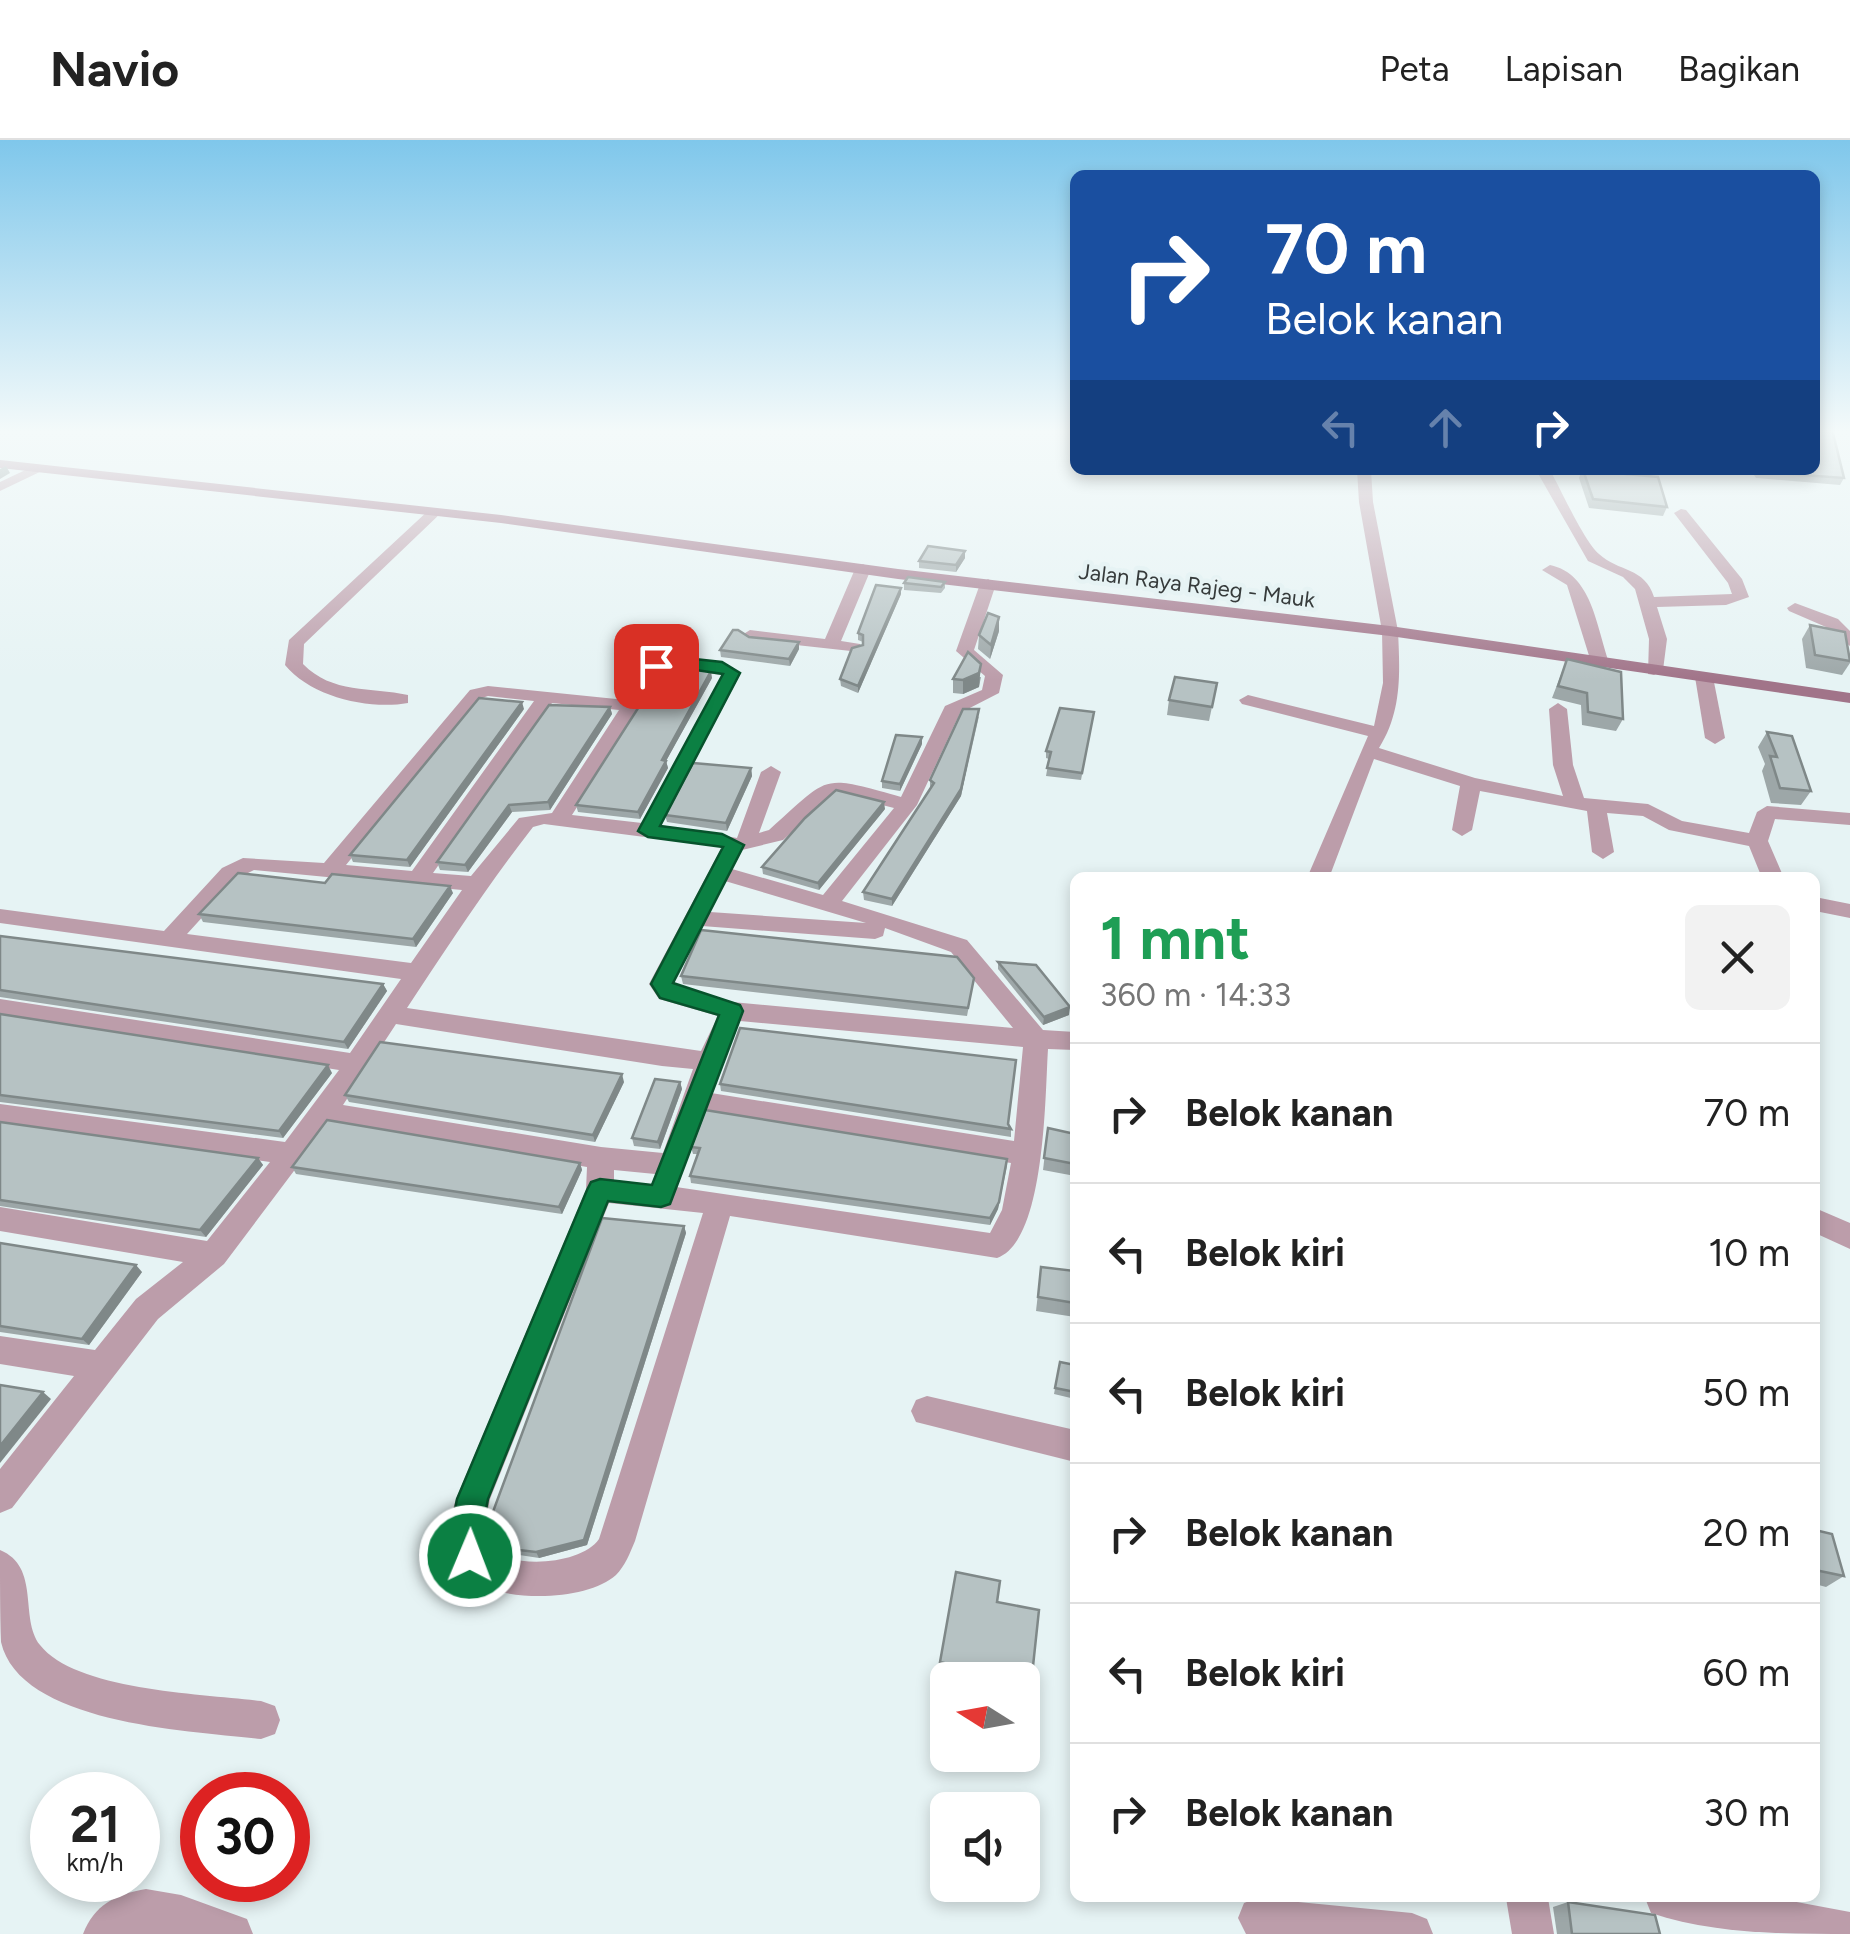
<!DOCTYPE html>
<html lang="id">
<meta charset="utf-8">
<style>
:root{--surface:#fff;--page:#f2f2f2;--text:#222;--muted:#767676;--line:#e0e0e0}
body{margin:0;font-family:Figtree,sans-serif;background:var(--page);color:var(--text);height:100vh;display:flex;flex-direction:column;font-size:38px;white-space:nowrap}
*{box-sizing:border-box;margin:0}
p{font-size:32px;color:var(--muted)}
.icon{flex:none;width:55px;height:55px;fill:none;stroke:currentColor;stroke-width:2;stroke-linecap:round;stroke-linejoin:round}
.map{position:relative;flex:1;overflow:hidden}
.sheet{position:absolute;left:1070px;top:732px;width:750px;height:1030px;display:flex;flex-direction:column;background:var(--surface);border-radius:15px;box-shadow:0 5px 15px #0003}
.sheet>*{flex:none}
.banner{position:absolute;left:1070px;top:30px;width:750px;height:305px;border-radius:15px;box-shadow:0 5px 15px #0003;background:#1a4fa0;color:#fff;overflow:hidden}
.needle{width:65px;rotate:281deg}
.controls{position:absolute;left:930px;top:1522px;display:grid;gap:20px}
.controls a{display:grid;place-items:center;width:110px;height:110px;border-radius:15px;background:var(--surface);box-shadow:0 5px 15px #0003;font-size:50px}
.speed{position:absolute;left:30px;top:1632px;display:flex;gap:20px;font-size:50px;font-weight:700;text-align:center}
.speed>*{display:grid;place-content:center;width:130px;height:130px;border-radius:50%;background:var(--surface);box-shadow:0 5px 15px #0003;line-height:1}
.speed small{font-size:25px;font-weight:400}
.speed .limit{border:15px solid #d22;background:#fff;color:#111}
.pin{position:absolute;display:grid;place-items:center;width:85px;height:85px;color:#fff;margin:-42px;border-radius:20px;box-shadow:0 5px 15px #0006}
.me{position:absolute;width:110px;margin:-55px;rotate:1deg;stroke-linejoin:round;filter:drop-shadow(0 0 8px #0008)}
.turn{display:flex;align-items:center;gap:35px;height:210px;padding:0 30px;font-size:45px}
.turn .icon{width:130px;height:130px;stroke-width:2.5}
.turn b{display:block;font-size:70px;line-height:85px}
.lanes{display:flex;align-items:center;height:95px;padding:0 30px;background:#0003;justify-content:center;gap:50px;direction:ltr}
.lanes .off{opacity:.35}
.round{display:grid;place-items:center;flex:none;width:105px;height:105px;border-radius:15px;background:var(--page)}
.summary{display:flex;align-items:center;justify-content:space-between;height:170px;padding:0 30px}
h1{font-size:60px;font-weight:700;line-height:75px;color:#1e9e55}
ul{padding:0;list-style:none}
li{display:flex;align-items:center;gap:30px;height:140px;padding:0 30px;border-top:2px solid var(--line)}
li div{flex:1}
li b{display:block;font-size:38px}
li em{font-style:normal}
header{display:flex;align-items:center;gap:60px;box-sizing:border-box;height:140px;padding:0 50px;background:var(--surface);border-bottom:2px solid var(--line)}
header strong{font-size:48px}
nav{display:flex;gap:55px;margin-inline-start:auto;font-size:35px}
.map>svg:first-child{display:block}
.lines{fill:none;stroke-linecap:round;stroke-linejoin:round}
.minor{fill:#bc9daa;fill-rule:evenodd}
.tertiary{fill:#bc9daa;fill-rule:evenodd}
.secondary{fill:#a17489;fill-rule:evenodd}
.wall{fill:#9da7a8}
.shaded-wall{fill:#7f8888}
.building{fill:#b6c2c3;stroke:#7f8888;stroke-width:2.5}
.route{fill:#0b8043;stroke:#07532c;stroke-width:2.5}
.labels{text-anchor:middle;stroke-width:9;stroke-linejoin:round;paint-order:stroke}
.far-street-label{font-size:22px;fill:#363b3b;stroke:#e6f3f4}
</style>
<header>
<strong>Navio</strong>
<nav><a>Peta</a><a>Lapisan</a><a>Bagikan</a></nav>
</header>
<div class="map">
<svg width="1850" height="1794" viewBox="0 0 1850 1794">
<rect width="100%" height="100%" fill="#e6f3f4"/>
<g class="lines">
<g class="minor">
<polygon points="36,325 48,328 0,351 0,342"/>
<path d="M1536,330h14c11,20 34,71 49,84 19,18 46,13 55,43l78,-3 -4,-11 -54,-70 7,-4 5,1 56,69 7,18 -23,8 -69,2 10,32 -4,31 -9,5 -6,-1 1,-35 -14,-50 -12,-12 -35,-16z"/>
<path d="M430,369l12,3 -138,132 -1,20c29,30 68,23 105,31v8c-39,7 -97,-6 -123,-38l4,-25z"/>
<polygon points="863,424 871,429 841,501 860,504 860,512 750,500 742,495 750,490 825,499 855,429"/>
<path d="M1550,425c42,9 46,60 59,97l-3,4 -15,-4 -24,-77 -25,-15z"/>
<path d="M988,439l8,5 -22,66 29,25 -4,18 -39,20 -43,92 -75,96 125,39 76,90 32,2v18l-27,-1c-3,45 -2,192 -51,209l-267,-42 -95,325c-5,12 -10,25 -19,34 -32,29 -135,30 -160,-9 -14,-22 -7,-44 0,-67l130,-309 1,-23 -257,-44 -106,141 -66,55 -146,189 -12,5v-44l74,-93 -74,-12v-28l95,14 41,-51 47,-37 -183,-31v-24l207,34 63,-79 -270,-38v-20l285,38 54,-72 -339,-53v-18l350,54 51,-74 -401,-56v-14l164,22 58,-63 21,-10 81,5 146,-173 18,-4 138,14 27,-41 6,-1 67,6 15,9 -80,152 76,13 24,-66 10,-6 10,6 -22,61 10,-3c62,-55 50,-56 132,-33l44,-91 37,-16 3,-14 -29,-25 24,-67zM664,529l59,6 -81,148 -70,-8zM488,556l46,5 -122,170 -66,-6 136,-167zM552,563l67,7 -67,103 -33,5 -48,58 -38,-3zM835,653l59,15 -71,87 -91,-26 10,-19 41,-10zM544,684l178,23 -73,137 10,15 59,17 -17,35 -294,-43c39,-59 80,-122 126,-181zM254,730l208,20 -51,73 -224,-29 51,-56zM725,741l141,42 -156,-11zM702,786l173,13 8,-3 2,-8 66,24 62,76 -281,-26 -56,-15 -3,-4zM740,881l283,26 -9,94 -303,-48zM396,884l266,42 31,3 -30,84 -62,-6 -258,-42zM704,973l307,50 -9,47 -12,23 -314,-46zM614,1030l41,4 2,11 -43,-5zM609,1063l94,10 -104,326c-19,28 -101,32 -117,1l8,-41z"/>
<polygon points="1795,463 1838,479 1850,491 1850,506 1826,487 1789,471 1787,468"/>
<path d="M1390,486l8,5c2,43 4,80 -19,117l96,30 88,18 -10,-31 -4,-56 9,-6 9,6 6,56 11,33 64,6 34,17 67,12 8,-21 10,-6 83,7v12l-75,-6 -7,22 16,37h-22l-13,-32 -80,-16 -26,-14 -36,-3 7,39 -11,7 -11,-7 -5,-41 -107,-20 -8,39 -10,6 -10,-6 8,-44 -86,-27 -45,119h-22l61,-142 -126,-32 -3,-4 9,-5 126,31 9,-43 -1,-52z"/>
<polygon points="1704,532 1713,537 1725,598 1715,604 1705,598 1695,537"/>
<polygon points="1815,757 1850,764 1850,778 1815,771"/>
<polygon points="1815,1068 1850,1083 1850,1109 1815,1093"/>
<polygon points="927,1256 1075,1290 1075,1322 916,1282 911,1271 916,1260"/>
<path d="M0,1410c41,17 19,68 40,95 36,46 165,49 221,56l14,5 5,14 -5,14 -14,5c-68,-8 -241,-14 -260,-97 -1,-28 -1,-63 -1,-92z"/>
<path d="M146,1749l35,6 66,24 6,15h-170c11,-29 33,-40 63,-45z"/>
<polygon points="1257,1758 1412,1773 1427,1779 1433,1794 1246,1794 1238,1778 1244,1763"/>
<polygon points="1506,1758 1548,1758 1554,1794 1512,1794"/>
<path d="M1645,1758h130l75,14v22c-66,0 -137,0 -199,-21z"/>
</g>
<polygon class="tertiary" points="1357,330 1371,330 1373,362 1398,491 1390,496 1382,491 1359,362"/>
<polygon class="secondary" points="0,320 501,375 898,429 1390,486 1850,553 1850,563 1390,496 898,439 501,383 0,328"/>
</g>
<g class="wall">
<polygon points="1582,330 1667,367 1663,376 1589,368 1579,338"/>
<polygon points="1727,330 1815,330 1844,338 1840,345 1756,338 1752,332"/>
<polygon points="965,411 965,418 956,432 919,428 919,421"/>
<polygon points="945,442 945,448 941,453 904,450 904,443"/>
<polygon points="901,454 858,553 841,546 840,539 863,505 863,502 858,500 858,493"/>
<polygon points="1810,485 1850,515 1850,523 1842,535 1806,528 1802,499"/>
<polygon points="999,491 990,519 978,509 979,495"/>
<polygon points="749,497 799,502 799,509 790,526 721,517 720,510"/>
<polygon points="1567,519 1623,579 1616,591 1582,585 1581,565 1552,558"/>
<polygon points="981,537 979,547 963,554 953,553 953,539"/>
<polygon points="712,538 666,621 668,628 640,679 578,672 576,665"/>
<polygon points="1217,543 1209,581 1167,575 1169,560"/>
<polygon points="610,567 612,574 550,670 512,672 468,732 440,730 437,722"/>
<polygon points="524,569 410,727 353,722 350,715"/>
<polygon points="1094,572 1081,640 1046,636 1049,619 1046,618 1046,611"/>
<polygon points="979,576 961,656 892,766 864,760 863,752 931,648 930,647 930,640"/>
<polygon points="1767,592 1811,651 1801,665 1771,663 1762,631 1765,624 1758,607"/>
<polygon points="922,604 900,651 882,648 882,641"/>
<polygon points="751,628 752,636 727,691 667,682 665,675"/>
<polygon points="885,669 819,750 763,734 762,727"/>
<polygon points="325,743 453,753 416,807 203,782 199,774"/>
<polygon points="0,796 383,844 387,851 348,909 0,857"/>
<polygon points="998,822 1069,875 1043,885 998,829"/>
<polygon points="681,836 974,838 967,876 683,844"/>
<polygon points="0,874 332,933 283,998 0,962"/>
<polygon points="624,942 595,1002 349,962 345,955"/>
<polygon points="680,942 682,949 660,1009 634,1006 632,998"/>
<polygon points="720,944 1011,989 1011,997 721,951"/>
<polygon points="0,982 258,1018 263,1025 206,1097 0,1066"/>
<polygon points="1048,988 1075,994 1075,1036 1043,1030"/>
<polygon points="691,1007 1007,1026 998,1069 990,1085 691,1043 690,1036 698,1014 693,1014"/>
<polygon points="580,1023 582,1030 562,1074 296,1034 292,1027"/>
<polygon points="684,1086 686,1093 587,1405 539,1418 506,1413 488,1401 484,1396"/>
<polygon points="0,1103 142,1132 89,1205 0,1192"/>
<polygon points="1041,1127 1075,1131 1075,1177 1036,1171"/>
<polygon points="1060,1222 1075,1225 1075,1259 1054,1254"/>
<polygon points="1815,1390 1844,1436 1826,1447 1815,1444"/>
<polygon points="997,1462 1031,1545 1029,1554 1022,1552 1022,1540 973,1540 940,1532 940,1522"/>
<polygon points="1568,1762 1660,1794 1557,1794 1553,1767"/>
</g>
<g class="shaded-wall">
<polygon points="6,326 10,333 0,339 0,329"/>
<polygon points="965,411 965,418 956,432 956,425"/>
<polygon points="901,448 901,454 858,553 858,546"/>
<polygon points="999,477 999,491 990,519 991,505"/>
<polygon points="799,502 799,509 790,526 789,519"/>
<polygon points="981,524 979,547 963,554 963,540"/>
<polygon points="711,531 712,538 666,621 668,628 640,679 638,672 662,620"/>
<polygon points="522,562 524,569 410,727 407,720"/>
<polygon points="610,567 612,574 550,670 548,662"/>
<polygon points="979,569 961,656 892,766 892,759"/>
<polygon points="922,597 922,604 900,651 900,644"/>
<polygon points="751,628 752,636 727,691 726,683"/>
<polygon points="884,662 885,669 819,750 818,743"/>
<polygon points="509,665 512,672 468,732 465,725"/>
<polygon points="450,746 453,753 416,807 413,799"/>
<polygon points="383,844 387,851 348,909 344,902"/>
<polygon points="1070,867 1069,875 1043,885 1044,877"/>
<polygon points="328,925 332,933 283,998 279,991"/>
<polygon points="622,934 624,942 595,1002 593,995"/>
<polygon points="680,942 682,949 660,1009 658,1002"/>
<polygon points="258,1018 263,1025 206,1097 200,1090"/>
<polygon points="1007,1019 998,1069 990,1085 990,1078"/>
<polygon points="580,1023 582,1030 562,1074 559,1067"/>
<polygon points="684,1086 686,1093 587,1405 539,1418 536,1412"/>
<polygon points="136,1125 142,1132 89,1205 82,1199"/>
<polygon points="43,1252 51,1259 0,1323 0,1306"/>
</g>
<g class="building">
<polygon points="1815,289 1832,289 1844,338 1759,332 1758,330 1815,330"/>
<polygon points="1583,330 1658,337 1667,367 1593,359"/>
<polygon points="928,406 965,411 956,425 919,421"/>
<polygon points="908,437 945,442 941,447 904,443"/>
<polygon points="876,445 901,448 858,546 840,539 852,508 863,505 863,495 858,493"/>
<polygon points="988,473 999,477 991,505 979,495"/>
<polygon points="1810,485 1845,492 1850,521 1815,515"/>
<polygon points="733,490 738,490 749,497 799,502 789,519 720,510"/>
<polygon points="968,512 981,524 979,533 963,540 953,539"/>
<polygon points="1567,519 1621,532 1623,579 1588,572 1587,553 1558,546"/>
<polygon points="665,526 711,531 662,620 666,621 638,672 576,665"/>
<polygon points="1175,537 1217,543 1212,567 1169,560"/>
<polygon points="479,558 522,562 407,720 350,715"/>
<polygon points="549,565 610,567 548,662 509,665 465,725 437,722"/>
<polygon points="1060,568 1094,572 1082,633 1047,628 1051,612 1046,611"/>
<polygon points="963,569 979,569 961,649 892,759 863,752 934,643 930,640"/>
<polygon points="1767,592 1792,596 1811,651 1780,648 1770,616 1777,617"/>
<polygon points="896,595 922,597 900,644 882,641"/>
<polygon points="693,623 751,628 726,683 665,675"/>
<polygon points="836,650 884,662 818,743 762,727 805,678"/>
<polygon points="238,733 325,743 332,734 450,746 413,799 199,774"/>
<polygon points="701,790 957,817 974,838 968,868 681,836"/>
<polygon points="0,796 383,844 344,902 0,850"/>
<polygon points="998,822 1036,825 1070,867 1044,877"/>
<polygon points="0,874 328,925 279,991 0,955"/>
<polygon points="740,888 1016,920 1008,984 1011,989 720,944"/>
<polygon points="380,902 622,934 593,995 345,955"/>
<polygon points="655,939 680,942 658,1002 632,998"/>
<polygon points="705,970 1007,1019 999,1062 990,1078 690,1036 700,1008 691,1007"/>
<polygon points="327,980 580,1023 559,1067 292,1027"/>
<polygon points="0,982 258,1018 200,1090 0,1060"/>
<polygon points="1048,988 1075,994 1075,1024 1044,1018"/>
<polygon points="602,1078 684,1086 584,1400 536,1412 502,1408 484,1396"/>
<polygon points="0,1103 136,1125 82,1199 0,1186"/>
<polygon points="1041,1127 1075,1131 1075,1163 1038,1157"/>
<polygon points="1060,1222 1075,1225 1075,1252 1055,1248"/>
<polygon points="0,1245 43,1252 0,1306"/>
<polygon points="1815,1390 1832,1394 1844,1436 1815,1430"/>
<polygon points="956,1432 1000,1441 997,1462 1039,1470 1031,1545 1022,1543 1022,1540 1011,1540 940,1522"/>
<polygon points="1568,1762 1655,1775 1660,1794 1572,1794"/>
</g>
<linearGradient id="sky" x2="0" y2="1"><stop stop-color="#7fc7eb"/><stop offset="0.54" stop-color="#f4fafa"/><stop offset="1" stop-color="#f4fafa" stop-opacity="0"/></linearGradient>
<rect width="1850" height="540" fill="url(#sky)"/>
<polygon class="route" points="667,516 722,522 740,533 660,686 722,694 744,705 673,843 740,865 743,871 670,1064 661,1067 608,1061 488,1359 480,1401 486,1416 481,1428 470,1433 458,1428 449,1401 457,1359 587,1050 591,1042 600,1039 652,1045 719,875 660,858 651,844 723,707 648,697 638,691 723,534 669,526 656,531 648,526"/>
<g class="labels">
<g class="far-street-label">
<text transform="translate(1197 445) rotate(7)" y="8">Jalan Raya Rajeg - Mauk</text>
</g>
</g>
</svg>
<div class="controls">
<a><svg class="needle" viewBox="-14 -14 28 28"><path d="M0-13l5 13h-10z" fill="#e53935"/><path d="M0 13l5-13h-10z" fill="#767676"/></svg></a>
<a><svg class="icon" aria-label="sound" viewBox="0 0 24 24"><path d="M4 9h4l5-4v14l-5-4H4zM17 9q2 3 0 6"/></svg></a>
</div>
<div class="speed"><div>21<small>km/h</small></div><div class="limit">30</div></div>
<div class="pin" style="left:656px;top:526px;background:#d93025"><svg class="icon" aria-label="arrive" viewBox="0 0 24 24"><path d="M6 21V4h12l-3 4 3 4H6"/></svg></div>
<svg class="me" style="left:470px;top:1416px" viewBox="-20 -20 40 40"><circle r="17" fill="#0b8043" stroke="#fff" stroke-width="3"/><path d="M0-11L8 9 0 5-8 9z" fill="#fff"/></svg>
<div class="banner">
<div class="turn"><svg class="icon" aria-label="right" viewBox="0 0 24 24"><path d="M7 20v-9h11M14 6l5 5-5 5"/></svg><div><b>70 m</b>Belok kanan</div></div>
<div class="lanes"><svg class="icon off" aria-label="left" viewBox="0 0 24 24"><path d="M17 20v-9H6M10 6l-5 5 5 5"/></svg><svg class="icon off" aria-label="ahead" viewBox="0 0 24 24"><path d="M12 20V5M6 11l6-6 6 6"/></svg><svg class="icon" aria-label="right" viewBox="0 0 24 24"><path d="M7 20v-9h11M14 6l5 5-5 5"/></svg></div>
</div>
<section class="sheet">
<div class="summary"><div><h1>1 mnt</h1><p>360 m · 14:33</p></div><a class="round"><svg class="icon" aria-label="close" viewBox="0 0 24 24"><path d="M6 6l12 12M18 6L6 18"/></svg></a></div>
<ul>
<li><svg class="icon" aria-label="right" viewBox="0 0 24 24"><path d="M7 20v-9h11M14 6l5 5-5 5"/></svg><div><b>Belok kanan</b></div><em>70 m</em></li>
<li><svg class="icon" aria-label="left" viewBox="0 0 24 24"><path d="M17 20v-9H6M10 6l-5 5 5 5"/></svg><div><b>Belok kiri</b></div><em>10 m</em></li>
<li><svg class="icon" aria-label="left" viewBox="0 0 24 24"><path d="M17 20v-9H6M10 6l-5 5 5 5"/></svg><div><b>Belok kiri</b></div><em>50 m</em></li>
<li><svg class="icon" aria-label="right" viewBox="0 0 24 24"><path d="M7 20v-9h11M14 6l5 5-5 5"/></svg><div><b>Belok kanan</b></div><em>20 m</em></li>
<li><svg class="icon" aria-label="left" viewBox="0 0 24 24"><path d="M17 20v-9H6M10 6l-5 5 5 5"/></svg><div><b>Belok kiri</b></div><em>60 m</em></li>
<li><svg class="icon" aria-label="right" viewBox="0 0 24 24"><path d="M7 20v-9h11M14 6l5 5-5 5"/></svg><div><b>Belok kanan</b></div><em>30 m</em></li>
</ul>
</section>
</div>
